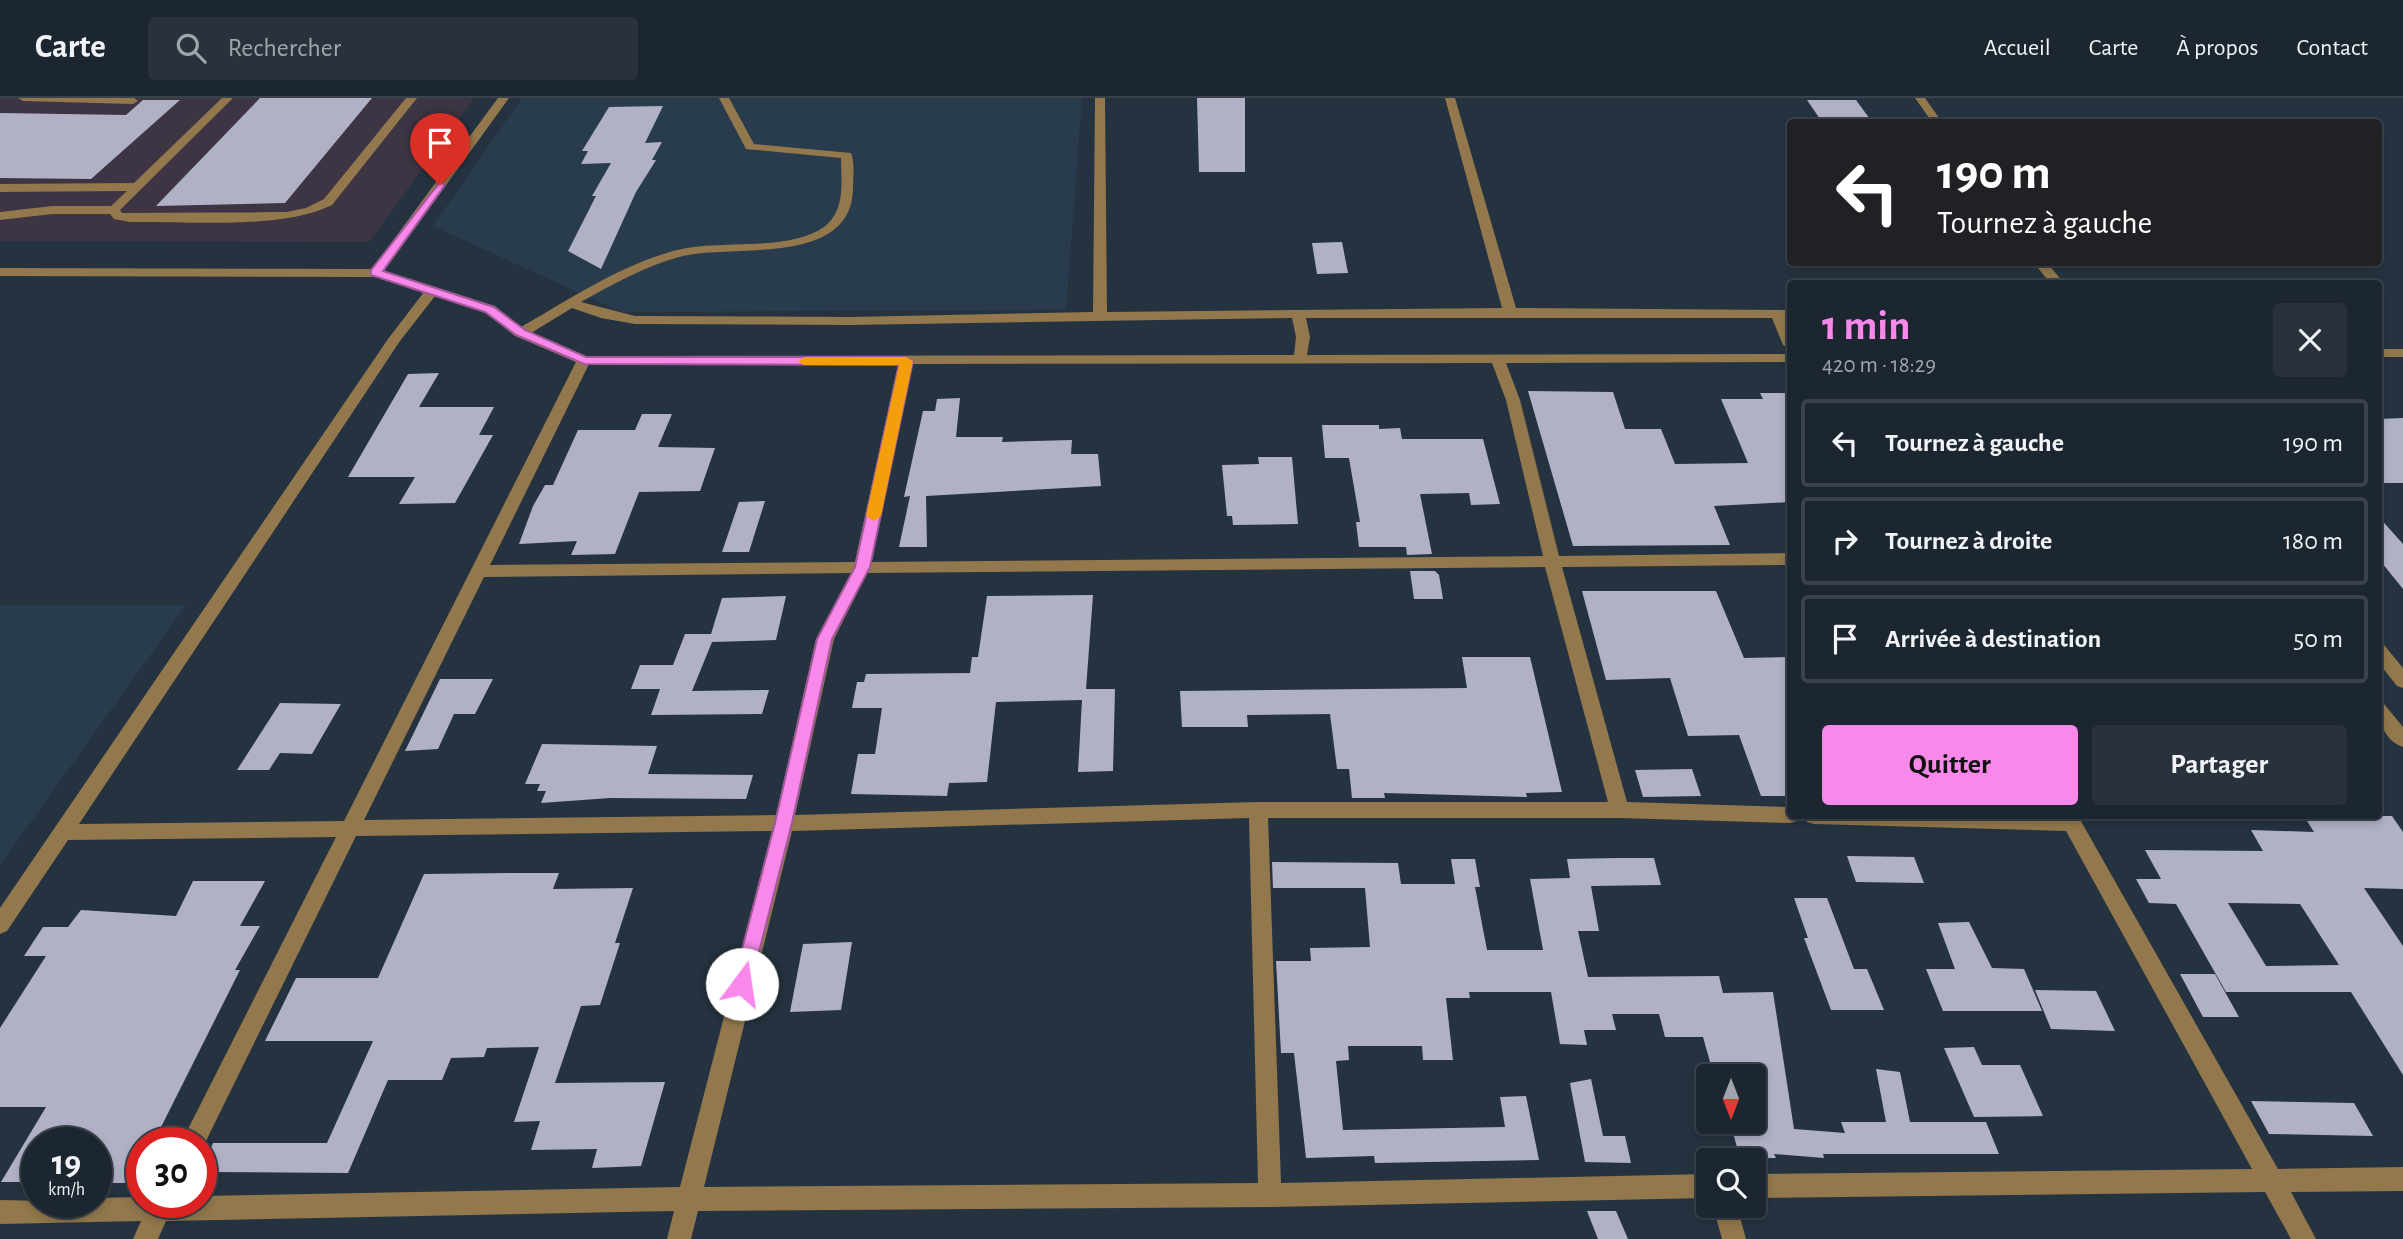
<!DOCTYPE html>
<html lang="fr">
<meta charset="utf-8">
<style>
:root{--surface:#1c2630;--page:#29323c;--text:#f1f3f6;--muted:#a0a5ab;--line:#3a434c;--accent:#f888ea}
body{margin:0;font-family:"Alegreya Sans",sans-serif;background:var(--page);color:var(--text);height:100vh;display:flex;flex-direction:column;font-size:26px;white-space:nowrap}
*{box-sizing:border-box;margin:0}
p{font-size:23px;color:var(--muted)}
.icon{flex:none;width:38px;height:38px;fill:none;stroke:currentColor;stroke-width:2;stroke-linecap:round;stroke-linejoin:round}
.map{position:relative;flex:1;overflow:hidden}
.sheet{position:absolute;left:1787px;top:182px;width:595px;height:539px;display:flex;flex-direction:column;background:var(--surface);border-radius:7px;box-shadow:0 4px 10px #0003,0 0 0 2px var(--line)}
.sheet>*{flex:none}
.hud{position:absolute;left:1787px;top:21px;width:595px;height:147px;border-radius:7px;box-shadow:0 4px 10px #0003,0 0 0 2px var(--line);background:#202124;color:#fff;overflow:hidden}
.needle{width:46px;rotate:180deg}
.fabs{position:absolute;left:1696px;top:966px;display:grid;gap:14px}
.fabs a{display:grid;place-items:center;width:70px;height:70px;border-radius:7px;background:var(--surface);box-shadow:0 4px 10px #0003,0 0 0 2px var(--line);font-size:35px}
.speed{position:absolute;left:21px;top:1029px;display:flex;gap:14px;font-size:35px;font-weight:700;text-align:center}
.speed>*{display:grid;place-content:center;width:91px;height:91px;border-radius:50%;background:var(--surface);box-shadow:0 4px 10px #0003,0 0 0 2px var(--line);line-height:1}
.speed small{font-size:18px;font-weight:400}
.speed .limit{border:10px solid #d22;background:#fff;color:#111}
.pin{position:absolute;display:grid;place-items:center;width:60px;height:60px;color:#fff;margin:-72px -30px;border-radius:50% 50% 50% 0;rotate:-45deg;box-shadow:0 0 7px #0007}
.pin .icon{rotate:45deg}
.me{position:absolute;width:77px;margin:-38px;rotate:14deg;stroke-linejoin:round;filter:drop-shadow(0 0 5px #0008)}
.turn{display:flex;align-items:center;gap:24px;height:147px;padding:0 35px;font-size:32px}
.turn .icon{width:91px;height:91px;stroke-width:2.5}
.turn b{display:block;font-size:49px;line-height:60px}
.round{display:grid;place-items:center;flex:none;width:74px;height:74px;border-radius:7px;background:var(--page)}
.headline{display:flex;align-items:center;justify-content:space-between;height:119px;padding:0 35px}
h1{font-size:42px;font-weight:700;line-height:52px;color:var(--accent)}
.primary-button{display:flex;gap:14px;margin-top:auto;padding:14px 35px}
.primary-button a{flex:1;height:80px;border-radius:7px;background:var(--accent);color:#111;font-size:28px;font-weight:700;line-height:80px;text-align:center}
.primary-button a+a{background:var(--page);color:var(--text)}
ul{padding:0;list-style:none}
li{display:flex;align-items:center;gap:21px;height:88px;margin:0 14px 10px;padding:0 21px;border:4px solid var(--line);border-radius:7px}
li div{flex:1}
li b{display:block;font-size:26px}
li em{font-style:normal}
header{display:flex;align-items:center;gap:42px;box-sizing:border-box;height:98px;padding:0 35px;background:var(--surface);border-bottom:2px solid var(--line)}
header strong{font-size:33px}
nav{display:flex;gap:38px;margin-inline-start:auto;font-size:24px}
.search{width:490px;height:63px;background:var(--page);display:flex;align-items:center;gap:18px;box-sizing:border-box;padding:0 24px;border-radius:7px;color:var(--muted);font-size:26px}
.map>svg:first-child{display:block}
.commercial{fill:#3e3544}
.built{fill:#293c4e}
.building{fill:#b1b1c6;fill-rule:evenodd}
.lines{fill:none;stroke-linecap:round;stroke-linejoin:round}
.minor{fill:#92784c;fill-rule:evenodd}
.route{fill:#f888ea;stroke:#a15898;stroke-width:2}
.slow{fill:#f59e0b}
</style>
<header>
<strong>Carte</strong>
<div class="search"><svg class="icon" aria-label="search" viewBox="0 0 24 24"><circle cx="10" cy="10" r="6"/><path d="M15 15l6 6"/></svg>Rechercher</div>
<nav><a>Accueil</a><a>Carte</a><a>À propos</a><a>Contact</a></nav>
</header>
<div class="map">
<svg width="2403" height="1141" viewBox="0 0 2403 1141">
<rect width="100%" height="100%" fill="#253340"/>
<polygon class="commercial" points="0,0 474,0 369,144 0,143"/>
<g class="built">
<polygon points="522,0 1082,0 1066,212 621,214 433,128"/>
<polygon points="0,507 186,507 0,767"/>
</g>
<g class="building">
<polygon points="260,0 372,0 285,105 156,108"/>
<polygon points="1197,0 1245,0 1245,74 1199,74"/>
<polygon points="143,2 180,2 91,81 0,80 0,15 126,17"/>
<polygon points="1807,2 1856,2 1872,24 1822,24"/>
<polygon points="663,8 645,45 662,44 652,62 656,62 636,94 601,171 568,153 596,98 592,98 611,65 581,66 588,53 582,53 609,9"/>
<polygon points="1342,144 1348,175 1317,176 1312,145"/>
<polygon points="439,275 419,309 494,309 479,337 493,337 455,405 399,406 415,379 348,379 408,276"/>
<polygon points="1528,293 1613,294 1625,331 1661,331 1675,366 1748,365 1721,301 1763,301 1760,295 1790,295 1790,404 1714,408 1730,447 1573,448"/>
<polygon points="960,300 956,339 1003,339 1002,344 1072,342 1071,356 1098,356 1101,388 926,398 927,449 899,449 910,398 904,399 923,313 935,313 937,301"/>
<polygon points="642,316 672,316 658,349 715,350 700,393 639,394 615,456 571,457 577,443 519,446 533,408 545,387 553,387 578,332 635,332"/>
<polygon points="2403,320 2403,385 2378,385 2378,321"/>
<polygon points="1322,327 1379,327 1379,331 1400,330 1402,341 1483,341 1500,406 1471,407 1469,395 1420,396 1432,456 1407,457 1406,449 1359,449 1356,424 1360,424 1349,360 1325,360"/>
<polygon points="1258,359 1292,359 1298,426 1233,427 1232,418 1227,418 1222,367 1259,366"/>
<polygon points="765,403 749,454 722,454 739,404"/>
<polygon points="2378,418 2403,446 2403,491 2378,460"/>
<polygon points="1410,473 1435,473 1439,477 1443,501 1414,501"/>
<polygon points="1582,493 1716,493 1744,560 1790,559 1790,698 1761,698 1739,637 1688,638 1670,580 1606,582"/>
<polygon points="1093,497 1086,591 1115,591 1113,673 1078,674 1082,602 996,604 987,684 949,685 947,698 851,696 858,656 875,656 882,610 852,610 857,584 864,584 866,576 970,575 972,559 978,559 987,498"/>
<polygon points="786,498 776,542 712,544 692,593 769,592 762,616 651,617 660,591 631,591 640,567 673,567 685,536 711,536 722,500"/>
<polygon points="1462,559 1530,559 1562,694 1526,695 1527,699 1384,695 1385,700 1352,700 1349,671 1337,671 1330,616 1247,617 1248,629 1182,629 1180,593 1467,590"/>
<polygon points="440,581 493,581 475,616 454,616 438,651 405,653"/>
<polygon points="280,605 341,606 312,656 280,655 269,672 237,672"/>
<polygon points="542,646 657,648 648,676 753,677 746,701 610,700 541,705 546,693 537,693 540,686 525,686"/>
<polygon points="1692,671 1701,698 1643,699 1635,672"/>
<path d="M2304,718h88l11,16v57l-39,-1 39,58v129l-52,-83h-125l-50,-88 -27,-1 -13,-24h25l-16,-29 118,1 -12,-21 63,2zM2228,805l72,1 39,61 -73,1z"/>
<polygon points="1847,758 1914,759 1924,785 1856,784"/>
<polygon points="1617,760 1654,760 1661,787 1591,788 1599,833 1578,833 1588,879 1719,878 1723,895 1773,894 1794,1031 1845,1035 1841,1024 1886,1024 1876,971 1900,974 1910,1024 1986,1024 1999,1056 1823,1056 1824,1060 1774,1056 1776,1060 1740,1060 1730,1024 1765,1024 1754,978 1714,978 1703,939 1665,939 1659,916 1612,916 1616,932 1584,932 1587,947 1560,946 1551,894 1469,894 1470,900 1446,900 1453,962 1423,962 1422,948 1348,948 1349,962 1336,963 1343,1032 1505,1029 1500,999 1526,998 1539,1062 1375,1065 1374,1058 1306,1060 1294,955 1281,955 1276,863 1311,863 1310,850 1370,849 1365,790 1273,790 1272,764 1398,765 1401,786 1455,786 1451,761 1475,761 1480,789 1475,789 1487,852 1543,852 1530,781 1570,780 1567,761"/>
<polygon points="515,775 559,775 553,791 633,790 615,845 620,845 600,907 581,908 555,985 665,984 641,1068 592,1070 597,1051 531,1052 540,1023 514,1024 539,949 487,950 484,959 451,960 442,982 388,982 348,1075 201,1074 213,1045 327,1045 373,943 265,943 296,880 378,880 424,776"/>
<polygon points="193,783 265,783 240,828 260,828 235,872 240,872 153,1045 142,1045 142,1066 132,1085 96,1085 96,1045 37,1045 37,1084 1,1084 46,1009 0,1009 0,930 46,858 24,858 43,829 68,829 81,812 176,818"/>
<polygon points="1794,800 1827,800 1854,871 1867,871 1884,912 1831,912 1804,840 1808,840"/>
<polygon points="1969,824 1992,870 2024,871 2042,913 1943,913 1926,871 1955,871 1938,825"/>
<polygon points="852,844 841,912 790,914 803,846"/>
<polygon points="2180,876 2215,876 2239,919 2203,919"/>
<polygon points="2035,892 2096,893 2115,933 2051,931"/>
<polygon points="1974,949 1982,967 2020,967 2043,1018 1974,1019 1944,950"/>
<polygon points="1591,981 1603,1038 1625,1038 1631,1065 1585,1064 1570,985"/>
<polygon points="2251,1003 2354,1005 2373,1038 2269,1036"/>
<polygon points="1587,1113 1616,1113 1628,1141 1598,1141"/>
</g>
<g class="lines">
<g class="minor">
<polygon points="18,0 134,0 138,3 133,6 23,3"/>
<path d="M222,0h11l-113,112 2,3 164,-1 20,-4 18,-9 82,-101h11l-85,107c-50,25 -144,16 -202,17l-16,-3 -4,-5h-58l-52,6v-8l52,-6h59l16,-15 -127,1v-8l134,-1z"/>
<path d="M498,0h11l-125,173 111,35 26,21c49,-28 96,-60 152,-76 44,-13 114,2 151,-24 22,-17 17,-45 17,-69l-95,-9 -27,-51h10l25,46 97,9c4,10 2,25 2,36 -2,78 -119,55 -170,67 -36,9 -70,28 -102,46l54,14 215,1 243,-5 2,-214h10l2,214 395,-4 -57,-210h10l61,210 274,2v8h-5l5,11v20l-7,-4 -11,-27h-466l4,19 -3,18 483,-1v8l-284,1 14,37 39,156 231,-3v12l-228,2 65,235 163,5v9h9l-2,5 -7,2 -170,-5h-352l13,365 427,-9v24l-438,9 -572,4 -7,28h-24l7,-28 -508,10 -8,18h-25l8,-18 -141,3v-24l96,2v-4l46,-1v5h59v-6l479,-9 92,-356 -416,5 -155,315v-8h-19l3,-8 151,-298 -268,3 -61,91 -7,3v-26l388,-569 36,-47 -49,-15 -375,-1v-8l372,1zM435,198l50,16 30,24 61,26 -232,459 -265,3 321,-483zM572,210l29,10 34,6 215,1 442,-7 4,19 -2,18 -708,1 -55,-23zM1492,265l14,37 37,156 -672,6 41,-198zM589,266h309l-43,198 -365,3zM1545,469l63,235h-350l-463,13 39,-176 33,-66zM851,475l-35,66 -40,176 -412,5 120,-243zM1249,720l9,365 -554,4 88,-356z"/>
<polygon points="1915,0 1925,0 1942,24 1932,24"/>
<polygon points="2033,164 2046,164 2065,186 2051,186"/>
<rect x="2378" y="251" width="25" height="8"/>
<polygon points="2378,545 2384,547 2403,570 2403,590 2397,588 2378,564"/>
<path d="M2378,604l6,2 19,23v20c-19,-6 -25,-27 -25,-45z"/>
<polygon points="1804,718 2078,718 2278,1071 2403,1069 2403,1093 2291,1094 2316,1141 2291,1141 2265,1094 1754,1100 1754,1076 2252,1071 2066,733 1814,726 1807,724"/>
<polygon points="1713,1108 1737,1108 1746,1141 1722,1141"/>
</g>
</g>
<polygon class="route" points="440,84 445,87 383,173 494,209 525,232 586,259 906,259 913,263 870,469 832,541 792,725 749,893 742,895 735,893 733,886 775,725 817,541 855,469 899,267 584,266 516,237 485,214 371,177 371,172"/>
<polygon class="slow" points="906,259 913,263 881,418 874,423 866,418 899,267 804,267 798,263 804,259"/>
</svg>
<div class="fabs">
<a><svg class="needle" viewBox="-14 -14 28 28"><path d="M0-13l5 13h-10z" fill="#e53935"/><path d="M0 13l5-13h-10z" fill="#a0a5ab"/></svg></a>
<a><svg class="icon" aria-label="search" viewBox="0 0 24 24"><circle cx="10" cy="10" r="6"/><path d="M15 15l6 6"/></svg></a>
</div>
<div class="speed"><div>19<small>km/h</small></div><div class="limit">30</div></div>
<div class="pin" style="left:440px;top:87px;background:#d93025"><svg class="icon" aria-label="arrive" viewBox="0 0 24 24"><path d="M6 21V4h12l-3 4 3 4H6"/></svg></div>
<svg class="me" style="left:742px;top:886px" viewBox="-20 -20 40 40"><circle r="19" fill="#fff"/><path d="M0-13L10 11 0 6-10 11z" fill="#f888ea"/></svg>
<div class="hud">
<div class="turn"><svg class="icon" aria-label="left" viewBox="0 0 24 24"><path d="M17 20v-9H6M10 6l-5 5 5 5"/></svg><div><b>190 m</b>Tournez à gauche</div></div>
</div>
<section class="sheet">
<div class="headline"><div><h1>1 min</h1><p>420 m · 18:29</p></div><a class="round"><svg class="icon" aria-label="close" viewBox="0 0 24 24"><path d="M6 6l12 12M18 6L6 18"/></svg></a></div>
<ul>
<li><svg class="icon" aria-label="left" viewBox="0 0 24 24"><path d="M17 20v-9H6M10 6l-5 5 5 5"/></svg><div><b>Tournez à gauche</b></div><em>190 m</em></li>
<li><svg class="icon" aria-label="right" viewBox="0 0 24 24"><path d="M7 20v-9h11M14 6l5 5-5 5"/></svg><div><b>Tournez à droite</b></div><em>180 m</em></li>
<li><svg class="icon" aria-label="arrive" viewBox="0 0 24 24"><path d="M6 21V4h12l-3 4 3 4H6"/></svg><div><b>Arrivée à destination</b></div><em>50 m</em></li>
</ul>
<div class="primary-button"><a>Quitter</a><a>Partager</a></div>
</section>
</div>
